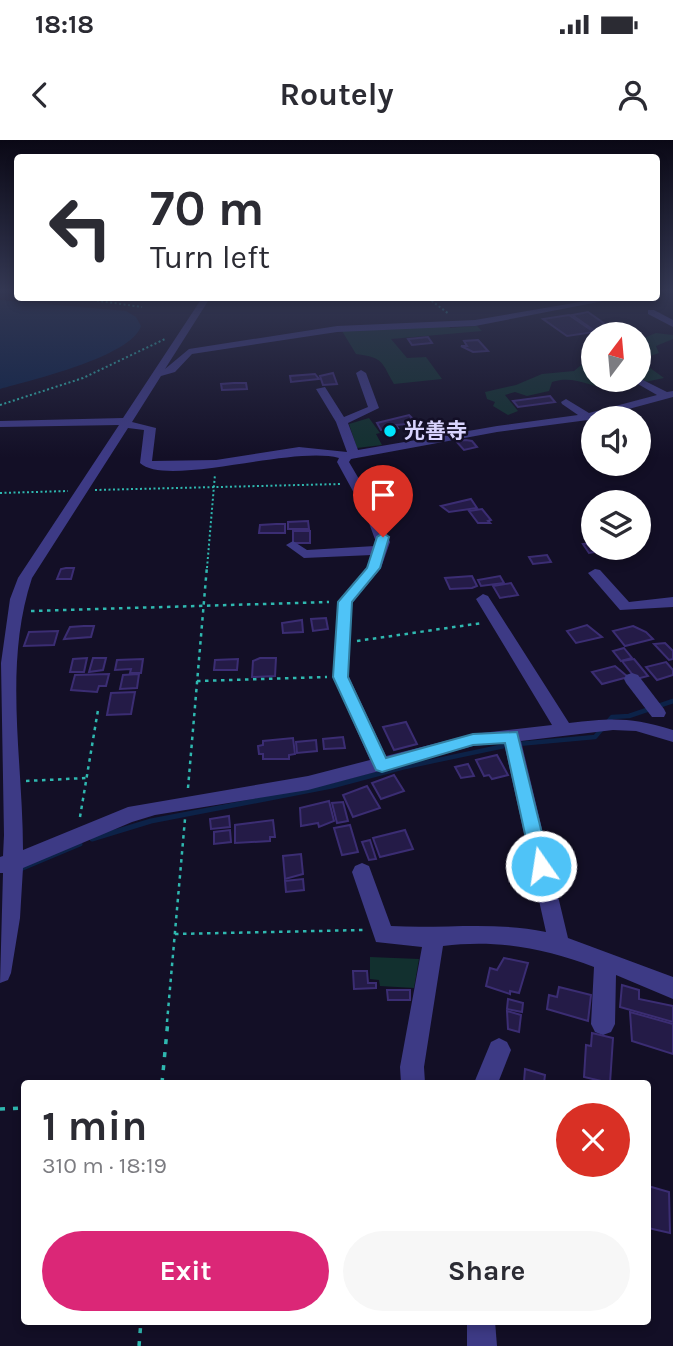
<!DOCTYPE html>
<meta charset="utf-8">
<style>
:root{--surface:#fff;--page:#f7f7f7;--text:#2b2b33;--muted:#7c7c81;--accent:#db2777}
body{margin:0;font-family:Karla,"Noto Sans JP",sans-serif;background:var(--page);color:var(--text);height:100vh;display:flex;flex-direction:column;font-size:26px;white-space:nowrap}
*{box-sizing:border-box;margin:0}
p{font-size:23px;color:var(--muted)}
.icon{flex:none;width:38px;height:38px;fill:none;stroke:currentColor;stroke-width:2;stroke-linecap:round;stroke-linejoin:round}
.map{position:relative;flex:1;overflow:hidden}
.sheet{position:absolute;left:21px;top:940px;width:630px;height:245px;display:flex;flex-direction:column;background:var(--surface);border-radius:7px;box-shadow:0 4px 10px #0003}
.sheet>*{flex:none}
.banner{position:absolute;left:14px;top:14px;width:646px;height:147px;border-radius:7px;box-shadow:0 4px 10px #0003;background:#fff;color:var(--text);overflow:hidden}
.needle{width:46px;rotate:16deg}
.controls{position:absolute;left:581px;top:182px;display:grid;gap:14px}
.controls a{display:grid;place-items:center;width:70px;height:70px;border-radius:50%;background:var(--surface);box-shadow:0 4px 10px #0003;font-size:35px}
.pin{position:absolute;display:grid;place-items:center;width:60px;height:60px;color:#fff;margin:-72px -30px;border-radius:50% 50% 50% 0;rotate:-45deg;box-shadow:0 0 7px #0007}
.pin .icon{rotate:45deg}
.me{position:absolute;width:77px;margin:-38px;rotate:347deg;stroke-linejoin:round;filter:drop-shadow(0 0 5px #0008)}
.turn{display:flex;align-items:center;gap:24px;height:147px;padding:0 21px;font-size:32px}
.turn .icon{width:91px;height:91px;stroke-width:2.5}
.turn b{display:block;font-size:49px;line-height:60px}
.round{display:grid;place-items:center;flex:none;width:74px;height:74px;border-radius:37px;background:var(--page)}
.headline{display:flex;align-items:center;justify-content:space-between;height:119px;padding:0 21px}
h1{font-size:42px;font-weight:700;line-height:52px}
.button{display:flex;gap:14px;margin-top:auto;padding:14px 21px}
.button a{flex:1;height:80px;border-radius:42px;background:var(--accent);color:#fff;font-size:28px;font-weight:700;line-height:80px;text-align:center}
.button a+a{background:var(--page);color:var(--text)}
.status{display:flex;justify-content:space-between;align-items:center;height:49px;padding:0 35px;background:var(--surface);direction:ltr}
.status svg{height:19px;fill:currentColor}
header{display:flex;justify-content:space-between;align-items:center;height:91px;padding:0 21px;background:var(--surface);font-size:32px;font-weight:700}
.map>svg:first-child{display:block}
.green{fill:#12302f}
.water{fill:#0c2248}
.lines{fill:none;stroke-linecap:round;stroke-linejoin:round}
.stream-far1{stroke:#0c2248;stroke-width:4.5}
.stream{stroke:#0c2248;stroke-width:5}
.building{fill:#241b47;stroke:#3b2d73;stroke-width:2}
.path-far2{stroke:#2fb8b0;stroke-width:2;stroke-dasharray:2 2.5;stroke-linecap:butt}
.path-far1{stroke:#2fb8b0;stroke-width:2.5;stroke-dasharray:3.5 4.5;stroke-linecap:butt}
.path{stroke:#2fb8b0;stroke-width:3.5;stroke-dasharray:5 8;stroke-linecap:butt}
.minor{fill:#3d3a85;fill-rule:evenodd}
.route{fill:#4fc3f7;stroke:#337fa1;stroke-width:2}
.poi-dot{fill:#00e5ff;stroke:#130f26;stroke-width:2.5}
.labels{text-anchor:middle;stroke-width:5;stroke-linejoin:round;paint-order:stroke}
.far-poi-label{font-size:21px;font-weight:bold;fill:#d9d4ff;stroke:#130f26;text-anchor:start}
</style>
<div class="status"><b>18:18</b><svg viewBox="0 0 49 12"><path d="M0 12V9h3v3zM5 12V6h3v6zM10 12V3h3v9zM15 12V0h3v12zM26 1h20v11H26zM47 4h2v5h-2z"/></svg></div>
<header><svg class="icon" aria-label="back" viewBox="0 0 24 24"><path d="M15 5l-7 7 7 7"/></svg>Routely<svg class="icon" aria-label="person" viewBox="0 0 24 24"><circle cx="12" cy="8" r="4"/><path d="M4 21q1-7 8-7t8 7"/></svg></header>
<div class="map">
<svg width="673" height="1206" viewBox="0 0 673 1206">
<rect width="100%" height="100%" fill="#130f26"/>
<g class="green">
<path d="M448,185l2,3 27,-2 5,5 -91,8 16,19 19,-1 16,22 -48,5c-13,-22 -9,-26 -38,-30l-14,-23z"/>
<polygon points="656,193 673,195 673,199 656,206 659,213 639,220 664,238 645,242 639,240 639,200"/>
<path d="M584,214h9v26h6l11,9c-21,-2 -35,-14 -58,-7l-3,9 -22,5 -12,-4 -10,3 13,16 -10,4 -15,-9 2,-4 -8,-3 -2,-7 31,-7 26,-11 32,-3 12,-10 -4,-5z"/>
<polygon points="369,278 380,293 376,294 382,305 357,308 349,284"/>
<polygon points="370,817 419,819 414,848 380,846 379,840 370,839"/>
</g>
<path class="water" d="M0,160l126,11 10,6 5,9c-10,31 -110,54 -141,63z"/>
<g class="lines">
<g class="stream-far1">
<polyline points="518,604 595,597 612,577 629,576 673,561"/>
<polyline points="405,627 509,605"/>
</g>
<g class="stream">
<polyline points="92,699 151,681 332,646 411,625"/>
<polyline points="18,730 80,704"/>
</g>
</g>
<g class="building">
<polygon points="588,172 612,189 595,191 572,175"/>
<polygon points="569,175 594,192 567,196 543,179"/>
<polygon points="428,197 432,203 412,205 408,199"/>
<polygon points="478,200 488,211 473,212 461,206 467,206 464,201"/>
<polygon points="333,233 337,244 323,245 320,236"/>
<polygon points="315,234 319,239 291,242 290,236"/>
<polygon points="234,243 246,243 247,249 222,250 221,244"/>
<polygon points="550,256 555,262 518,267 513,261"/>
<polygon points="409,275 417,283 396,285 398,288 388,290 381,290 377,283"/>
<polygon points="466,300 472,301 477,307 464,310 456,301"/>
<polygon points="471,359 477,368 449,372 441,366"/>
<polygon points="482,369 491,380 488,381 490,383 478,383 469,371"/>
<polygon points="308,381 309,389 288,389 288,382"/>
<polygon points="276,384 285,384 285,393 259,393 260,385"/>
<rect x="293" y="391" width="17" height="12"/>
<polygon points="593,403 593,408 613,409 589,413 583,404"/>
<polygon points="547,415 551,422 533,424 529,417"/>
<polygon points="66,428 74,428 71,439 57,439 61,429"/>
<polygon points="472,436 477,446 472,448 450,449 445,438"/>
<polygon points="500,436 504,443 481,446 478,440"/>
<polygon points="511,443 518,455 500,458 493,446"/>
<polygon points="326,478 328,489 313,491 311,479"/>
<polygon points="302,480 303,492 283,493 282,483"/>
<polygon points="587,485 602,497 576,503 567,491"/>
<polygon points="84,486 94,486 91,497 64,499 70,487"/>
<polygon points="633,486 646,492 653,499 625,506 613,491"/>
<polygon points="58,491 54,505 24,506 29,492"/>
<polygon points="665,503 673,511 673,519 669,520 654,504"/>
<polygon points="624,508 632,518 621,521 613,511"/>
<polygon points="87,518 84,532 70,532 73,519"/>
<polygon points="93,518 106,518 103,530 89,532"/>
<polygon points="260,518 276,518 275,536 252,537 253,521"/>
<polygon points="143,519 141,533 130,533 131,529 115,530 117,520"/>
<polygon points="238,519 237,530 214,530 215,520"/>
<polygon points="634,519 648,536 636,539 622,521"/>
<polygon points="666,522 673,530 673,535 657,540 646,527"/>
<polygon points="615,526 628,537 602,544 592,532"/>
<polygon points="109,534 106,546 99,546 97,552 71,550 75,535"/>
<polygon points="139,534 137,548 120,549 123,535"/>
<polygon points="135,552 131,574 107,575 111,553"/>
<polygon points="406,582 417,604 394,610 383,587"/>
<polygon points="343,597 345,608 324,609 323,599"/>
<polygon points="293,598 295,614 289,615 289,619 263,619 263,614 259,614 258,606 263,605 263,601"/>
<polygon points="316,600 317,611 297,613 296,602"/>
<polygon points="497,615 508,635 492,639 489,635 484,636 476,620"/>
<polygon points="468,624 474,636 461,638 455,627"/>
<polygon points="394,635 404,651 381,659 372,643"/>
<polygon points="367,646 380,668 353,677 343,655"/>
<polygon points="329,661 334,681 319,687 318,683 301,686 300,668"/>
<polygon points="343,662 348,681 337,683 332,663"/>
<polygon points="229,676 230,687 211,689 210,679"/>
<polygon points="273,680 275,697 270,697 270,701 235,703 235,685"/>
<polygon points="350,685 358,712 342,715 334,688"/>
<polygon points="230,690 231,702 214,704 214,692"/>
<polygon points="405,690 413,709 380,717 373,698"/>
<polygon points="370,700 376,719 369,720 362,702"/>
<polygon points="301,714 303,734 285,739 283,716"/>
<polygon points="303,739 304,750 286,752 285,741"/>
<polygon points="504,818 528,823 519,853 510,851 510,854 486,846 490,828 497,830"/>
<polygon points="353,831 367,831 368,843 376,843 376,848 354,849"/>
<polygon points="622,845 639,850 639,859 673,866 673,882 620,867"/>
<polygon points="559,847 591,855 588,881 547,869 549,855 557,857"/>
<polygon points="387,850 410,850 410,860 388,860"/>
<polygon points="508,859 523,863 522,872 507,869"/>
<polygon points="507,871 521,875 519,892 508,889"/>
<polygon points="630,872 673,884 673,914 632,901"/>
<polygon points="592,893 613,898 610,943 584,937 586,905 591,906"/>
<polygon points="525,929 545,935 544,943 524,942"/>
<polygon points="648,1046 669,1052 670,1093 648,1088"/>
</g>
<g class="lines">
<g class="path-far2">
<polyline points="79,158 142,167"/>
<polyline points="428,158 449,174"/>
<polyline points="0,265 83,238 165,199"/>
<polyline points="95,350 341,344"/>
<polyline points="0,353 68,351"/>
<polyline points="207,428 215,334"/>
</g>
<g class="path-far1">
<polyline points="31,471 329,462"/>
<polyline points="357,501 482,483"/>
<polyline points="197,541 327,537"/>
<polyline points="26,641 86,638"/>
<polyline points="188,648 207,426"/>
<polyline points="80,677 98,570"/>
<polyline points="175,794 364,790"/>
<polyline points="167,882 185,679"/>
</g>
<g class="path">
<polyline points="162,943 168,880"/>
<polyline points="0,969 24,968"/>
<polyline points="139,1206 141,1181"/>
</g>
<g class="minor">
<polygon points="656,150 668,150 656,153"/>
<path d="M202,158h8l-45,71 24,-20 148,-23 138,-6 128,-22h16l-144,28 -138,6 -145,22 -17,18 -14,4 -29,46 24,6 -4,33 64,-1 83,-13 48,5 -11,-30 -20,-33 9,-2 19,30 24,-10 -12,-34 5,-3 5,3 13,35 -31,15 10,27 139,-24 81,-11 -16,-11 -1,-2 5,-3 23,14 68,-18 -26,-15 8,-2 28,14 6,-1v6l-85,23 -91,12 -146,27 -2,3 31,53 10,27 -9,26 -29,35 -3,40v34l37,79 87,-22 79,-9 -76,-126 7,-5 5,2 81,127c45,-5 60,-6 104,7v12l-37,-11 -23,-1 -92,11 47,197 105,39v22l-57,-24 -1,49 -4,8 -8,3 -8,-3 -4,-8 3,-57c-49,-19 -99,-28 -151,-21l-19,121 1,16h-24l-1,-16 22,-120 -46,-5 -24,-70 3,-6 7,-3 7,3 22,60c53,3 103,-5 155,6l-42,-189 -31,3 -165,44 -153,25 -23,7 -109,46 -3,50 -9,55 -3,7 -8,3 3,-110h-3v-16l3,-1 1,-21 -3,-172 9,-64 8,-21 101,-153 -119,2v-6l123,-3zM128,288l16,2 -4,33c27,25 153,-18 199,-5l-2,4 29,53 10,27 -1,4 -68,4 -14,-9 -7,4 18,13 68,-3 -5,12 -29,35 -5,75 37,83 -62,16 -180,31 -105,43c0,-90 -20,-185 9,-272z"/>
<polygon points="648,170 654,170 673,180 673,187 648,174"/>
<polygon points="595,429 600,430 629,462 673,457 673,467 620,470 588,433"/>
<polygon points="632,533 638,535 664,569 666,573 664,577 652,577 626,543 624,539 626,535"/>
<polygon points="499,898 507,902 511,910 498,943 474,943 491,902"/>
<polygon points="467,1181 495,1181 497,1206 467,1206"/>
</g>
</g>
<linearGradient id="sky" x2="0" y2="1"><stop stop-color="#0a0815"/><stop offset="0.47" stop-color="#333752"/><stop offset="1" stop-color="#333752" stop-opacity="0"/></linearGradient>
<rect width="673" height="318" fill="url(#sky)"/>
<polygon class="route" points="383,393 389,397 380,428 352,462 348,537 386,618 473,594 517,592 550,726 548,732 535,732 532,726 505,603 473,605 382,632 376,630 333,537 338,462 367,428 377,397"/>
<circle class="poi-dot" cx="390" cy="291" r="7"/>
<g class="labels">
<g class="far-poi-label">
<text x="404" y="298">光善寺</text>
</g>
</g>
</svg>
<div class="controls">
<a><svg class="needle" viewBox="-14 -14 28 28"><path d="M0-13l5 13h-10z" fill="#e53935"/><path d="M0 13l5-13h-10z" fill="#7c7c81"/></svg></a>
<a><svg class="icon" aria-label="sound" viewBox="0 0 24 24"><path d="M4 9h4l5-4v14l-5-4H4zM17 9q2 3 0 6"/></svg></a>
<a><svg class="icon" aria-label="layers" viewBox="0 0 24 24"><path d="M12 4l9 5-9 5-9-5zM3 14l9 5 9-5"/></svg></a>
</div>
<div class="pin" style="left:383px;top:397px;background:#d93025"><svg class="icon" aria-label="arrive" viewBox="0 0 24 24"><path d="M6 21V4h12l-3 4 3 4H6"/></svg></div>
<svg class="me" style="left:541px;top:726px" viewBox="-20 -20 40 40"><circle r="17" fill="#4fc3f7" stroke="#fff" stroke-width="3"/><path d="M0-11L8 9 0 5-8 9z" fill="#fff"/></svg>
<div class="banner">
<div class="turn"><svg class="icon" aria-label="left" viewBox="0 0 24 24"><path d="M17 20v-9H6M10 6l-5 5 5 5"/></svg><div><b>70 m</b>Turn left</div></div>
</div>
<section class="sheet">
<div class="headline"><div><h1>1 min</h1><p>310 m · 18:19</p></div><a class="round" style="background:#d93025;color:#fff"><svg class="icon" aria-label="close" viewBox="0 0 24 24"><path d="M6 6l12 12M18 6L6 18"/></svg></a></div>
<div class="button"><a>Exit</a><a>Share</a></div>
</section>
</div>
